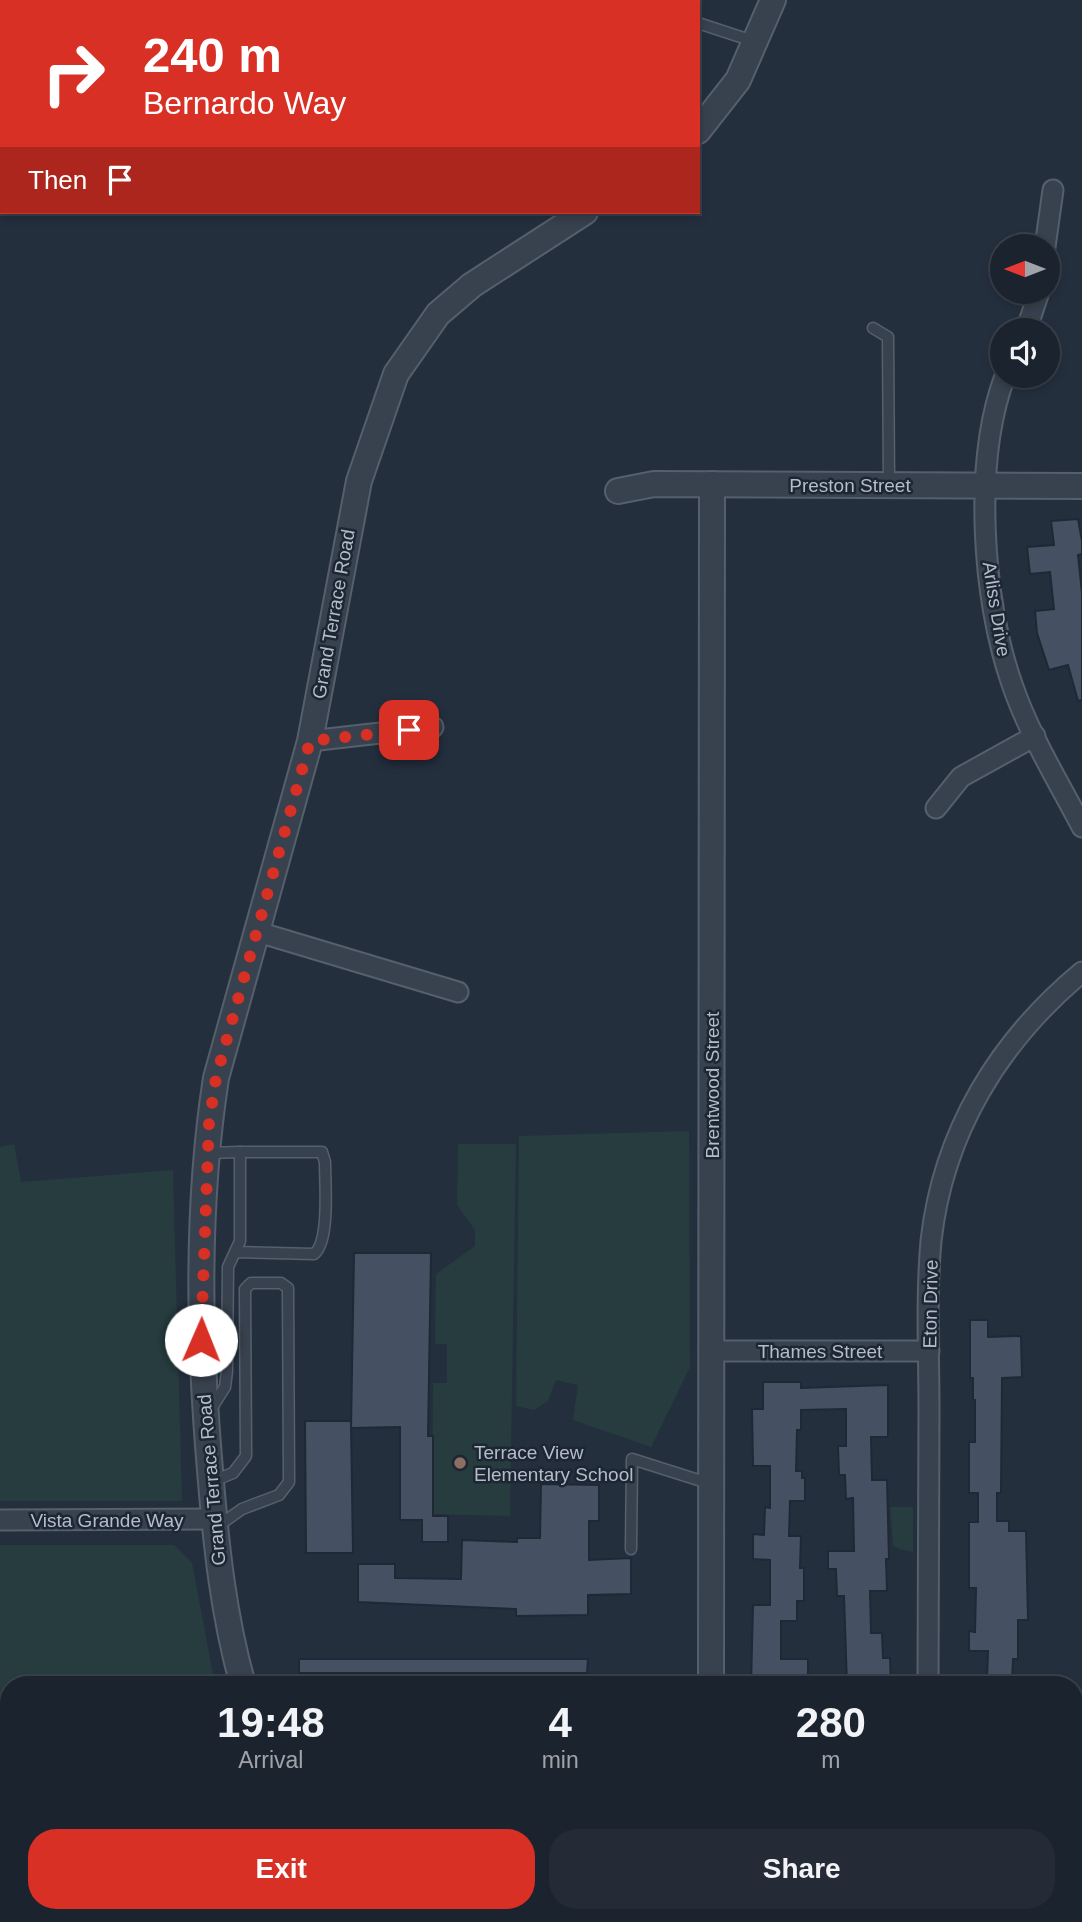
<!DOCTYPE html>
<style>
:root{--surface:#1b232e;--page:#242b36;--text:#f1f3f6;--muted:#a0a4aa;--line:#39404a;--accent:#d93025}
body{margin:0;font-family:Arial,sans-serif;background:var(--page);color:var(--text);height:100vh;display:flex;flex-direction:column;font-size:26px;white-space:nowrap}
*{box-sizing:border-box;margin:0}
p{font-size:23px;color:var(--muted)}
.icon{flex:none;width:38px;height:38px;fill:none;stroke:currentColor;stroke-width:2;stroke-linecap:round;stroke-linejoin:round}
.map{position:relative;flex:1;overflow:hidden}
.sheet{position:absolute;left:0px;top:1676px;width:1083px;height:247px;display:flex;flex-direction:column;background:var(--surface);border-radius:28px 28px 0 0;box-shadow:0 4px 10px #0003,0 0 0 2px var(--line)}
.sheet>*{flex:none}
.hud{position:absolute;left:0px;top:0px;width:700px;height:214px;box-shadow:0 4px 10px #0003,0 0 0 2px var(--line);background:#d93025;color:#fff;overflow:hidden}
.needle{width:46px;rotate:270deg}
.buttons{position:absolute;left:990px;top:234px;display:grid;gap:14px}
.buttons a{display:grid;place-items:center;width:70px;height:70px;border-radius:50%;background:var(--surface);box-shadow:0 4px 10px #0003,0 0 0 2px var(--line);font-size:35px}
.pin{position:absolute;display:grid;place-items:center;width:60px;height:60px;color:#fff;margin:-30px;border-radius:14px;box-shadow:0 4px 10px #0006}
.me{position:absolute;width:77px;margin:-38px;rotate:1deg;stroke-linejoin:round;filter:drop-shadow(0 0 5px #0008)}
.turn{display:flex;align-items:center;gap:24px;height:147px;padding:0 28px;font-size:32px}
.turn .icon{width:91px;height:91px;stroke-width:2.5}
.turn b{display:block;font-size:49px;line-height:60px}
.then{display:flex;align-items:center;height:66px;padding:0 28px;background:#0003;gap:14px;font-size:26px}
.eta{display:flex;justify-content:space-evenly;align-items:center;height:119px;text-align:center}
.eta b{font-size:42px;font-weight:700;line-height:49px}
.cta{display:flex;gap:14px;margin-top:auto;padding:14px 28px}
.cta a{flex:1;height:80px;border-radius:28px;background:var(--accent);color:#fff;font-size:28px;font-weight:700;line-height:80px;text-align:center}
.cta a+a{background:var(--page);color:var(--text)}
.map>svg:first-child{display:block}
.green{fill:#263c3f}
.building{fill:#455162;stroke:#1f2835;stroke-width:2}
.lines{fill:none;stroke-linecap:round;stroke-linejoin:round}
.service-casing{stroke:#565f6c;stroke-width:13}
.minor-casing{stroke:#565f6c;stroke-width:23}
.tertiary-casing{stroke:#565f6c;stroke-width:28}
.service{stroke:#38414e;stroke-width:10}
.minor{stroke:#38414e;stroke-width:19}
.tertiary{stroke:#38414e;stroke-width:24}
.route{stroke:#d93025;stroke-width:12;stroke-dasharray:0 21.6}
.education-dot{fill:#8d6e63;stroke:#1d2633;stroke-width:2.5}
.labels{text-anchor:middle;stroke-width:5;stroke-linejoin:round;paint-order:stroke}
.street-label{font-size:19px;fill:#b4bcc9;stroke:#1d2633}
.poi-label{font-size:19px;fill:#b4bcc9;stroke:#1d2633;text-anchor:start}
</style>
<div class="map">
<svg width="1082" height="1922" viewBox="0 0 1082 1922">
<rect width="100%" height="100%" fill="#242f3e"/>
<g class="green">
<polygon points="689,1131 690,1367 651,1447 573,1420 578,1385 556,1380 548,1401 534,1410 516,1406 519,1136"/>
<polygon points="14,1144 21,1182 173,1170 182,1501 0,1501 0,1147"/>
<polygon points="458,1144 516,1144 510,1516 432,1514 433,1383 447,1383 447,1344 435,1344 436,1274 475,1246 475,1230 457,1205"/>
<polygon points="890,1507 913,1507 913,1552 899,1549 893,1545"/>
<polygon points="0,1545 174,1545 192,1563 215,1685 9,1685 9,1866 0,1850"/>
<polygon points="269,1914 271,1922 41,1922 36,1915"/>
</g>
<g class="building">
<polygon points="1078,519 1082,541 1082,554 1078,555 1082,593 1082,700 1078,701 1068,665 1049,670 1037,633 1035,611 1054,609 1050,572 1030,574 1027,547 1054,545 1051,521"/>
<polygon points="354,1253 431,1253 428,1436 433,1436 433,1516 448,1516 448,1542 422,1542 422,1520 400,1520 400,1427 351,1428"/>
<polygon points="970,1320 988,1320 988,1337 1021,1336 1022,1377 1002,1378 1001,1493 997,1493 997,1521 1009,1521 1009,1531 1026,1531 1028,1620 1018,1620 1018,1659 1013,1659 1012,1682 987,1681 988,1651 969,1651 969,1631 975,1632 976,1588 969,1588 969,1522 978,1522 978,1493 969,1493 969,1442 975,1442 975,1400 973,1400 973,1378 970,1378"/>
<polygon points="763,1382 801,1382 801,1388 888,1385 888,1437 871,1437 872,1480 887,1480 889,1559 886,1559 887,1591 870,1591 871,1633 882,1633 883,1658 890,1658 891,1685 847,1685 844,1596 837,1596 836,1569 828,1569 828,1551 854,1551 853,1498 846,1499 845,1475 839,1475 838,1446 846,1446 846,1409 801,1410 801,1430 797,1430 796,1471 802,1471 802,1478 805,1478 805,1501 790,1501 789,1536 801,1536 800,1568 804,1568 804,1601 797,1601 797,1621 781,1621 781,1659 808,1659 808,1685 751,1685 753,1605 770,1605 770,1560 753,1559 753,1534 764,1535 765,1507 770,1508 770,1466 753,1466 752,1409 763,1409"/>
<polygon points="305,1421 351,1421 353,1553 306,1553"/>
<polygon points="541,1484 599,1485 599,1521 589,1521 589,1560 631,1558 631,1594 588,1595 588,1615 516,1616 516,1609 358,1602 358,1564 395,1564 395,1578 461,1579 462,1540 517,1542 517,1538 540,1538"/>
<polygon points="299,1659 588,1659 587,1673 299,1673"/>
</g>
<g class="lines">
<g class="service-casing">
<g id="service">
<polyline points="629,0 634,2"/>
<polyline points="698,23 756,42"/>
<polyline points="873,328 888,337 889,484"/>
<polyline points="209,1153 240,1152"/>
<path d="M211,1409l14,-22 2,-16 1,-104 12,-26v-89h82l3,10c0,21 5,80 -11,92l-79,-2"/>
<polyline points="213,1481 233,1473 246,1456 245,1289 251,1283 281,1283 288,1288 289,1482 279,1495 242,1509 218,1526"/>
<polyline points="631,1549 632,1459 711,1484"/>
<polyline points="244,1685 572,1685"/>
<polyline points="582,1917 582,1914"/>
<polyline points="343,1922 358,1914"/>
</g>
</g>
<g class="minor-casing">
<g id="minor">
<polyline points="1045,247 1053,190"/>
<polyline points="1026,331 1039,292"/>
<path d="M1005,376c-32,85 -23,223 7,308 17,50 46,97 70,143"/>
<polyline points="310,741 433,727"/>
<polyline points="936,808 961,777 1035,736"/>
<polyline points="258,932 458,992"/>
<polyline points="711,1351 929,1351"/>
<polyline points="0,1520 214,1519"/>
<path d="M928,1685c0,-91 1,-183 1,-275 0,-56 -3,-113 2,-169 12,-109 68,-200 151,-269"/>
<polyline points="927,1922 927,1914"/>
</g>
</g>
<g class="tertiary-casing">
<g id="tertiary">
<polyline points="698,131 738,80 773,0"/>
<polyline points="618,491 654,484 1082,486"/>
<path d="M243,1685c-20,-71 -27,-141 -33,-215 -11,-129 -14,-263 6,-392l94,-337 49,-260 37,-107 42,-60 34,-29 113,-73"/>
<polyline points="711,1685 712,484"/>
<polyline points="336,1914 340,1922"/>
<polyline points="711,1922 711,1914"/>
</g>
</g>
<use href="#service" class="service"/>
<use href="#minor" class="minor"/>
<use href="#tertiary" class="tertiary"/>
</g>
<g class="lines">
<polyline class="route" points="201,1340 209,1123 216,1078 310,741 409,730"/>
</g>
<circle class="education-dot" cx="460" cy="1463" r="7"/>
<g class="labels">
<g class="street-label">
<text x="850" y="492">Preston Street</text>
<text transform="translate(997 609) rotate(81)" y="7">Arliss Drive</text>
<text transform="translate(333 614) rotate(-80)" y="7">Grand Terrace Road</text>
<text transform="translate(712 1085) rotate(-90)" y="7">Brentwood Street</text>
<text transform="translate(930 1304) rotate(-89)" y="7">Eton Drive</text>
<text x="820" y="1358">Thames Street</text>
<text transform="translate(211 1480) rotate(-95)" y="7">Grand Terrace Road</text>
<text x="107" y="1527">Vista Grande Way</text>
</g>
<g class="poi-label">
<text x="474" y="1459">Terrace View<tspan x="474" dy="22">Elementary School</tspan></text>
</g>
</g>
</svg>
<div class="buttons">
<a><svg class="needle" viewBox="-14 -14 28 28"><path d="M0-13l5 13h-10z" fill="#e53935"/><path d="M0 13l5-13h-10z" fill="#a0a4aa"/></svg></a>
<a><svg class="icon" aria-label="sound" viewBox="0 0 24 24"><path d="M4 9h4l5-4v14l-5-4H4zM17 9q2 3 0 6"/></svg></a>
</div>
<div class="pin" style="left:409px;top:730px;background:#d93025"><svg class="icon" aria-label="arrive" viewBox="0 0 24 24"><path d="M6 21V4h12l-3 4 3 4H6"/></svg></div>
<svg class="me" style="left:201px;top:1340px" viewBox="-20 -20 40 40"><circle r="19" fill="#fff"/><path d="M0-13L10 11 0 6-10 11z" fill="#d93025"/></svg>
<div class="hud">
<div class="turn"><svg class="icon" aria-label="right" viewBox="0 0 24 24"><path d="M7 20v-9h11M14 6l5 5-5 5"/></svg><div><b>240 m</b>Bernardo Way</div></div>
<div class="then">Then<svg class="icon" aria-label="arrive" viewBox="0 0 24 24"><path d="M6 21V4h12l-3 4 3 4H6"/></svg></div>
</div>
<section class="sheet">
<div class="eta">
<div><b>19:48</b><p>Arrival</p></div>
<div><b>4</b><p>min</p></div>
<div><b>280</b><p>m</p></div>
</div>
<div class="cta"><a>Exit</a><a>Share</a></div>
</section>
</div>
